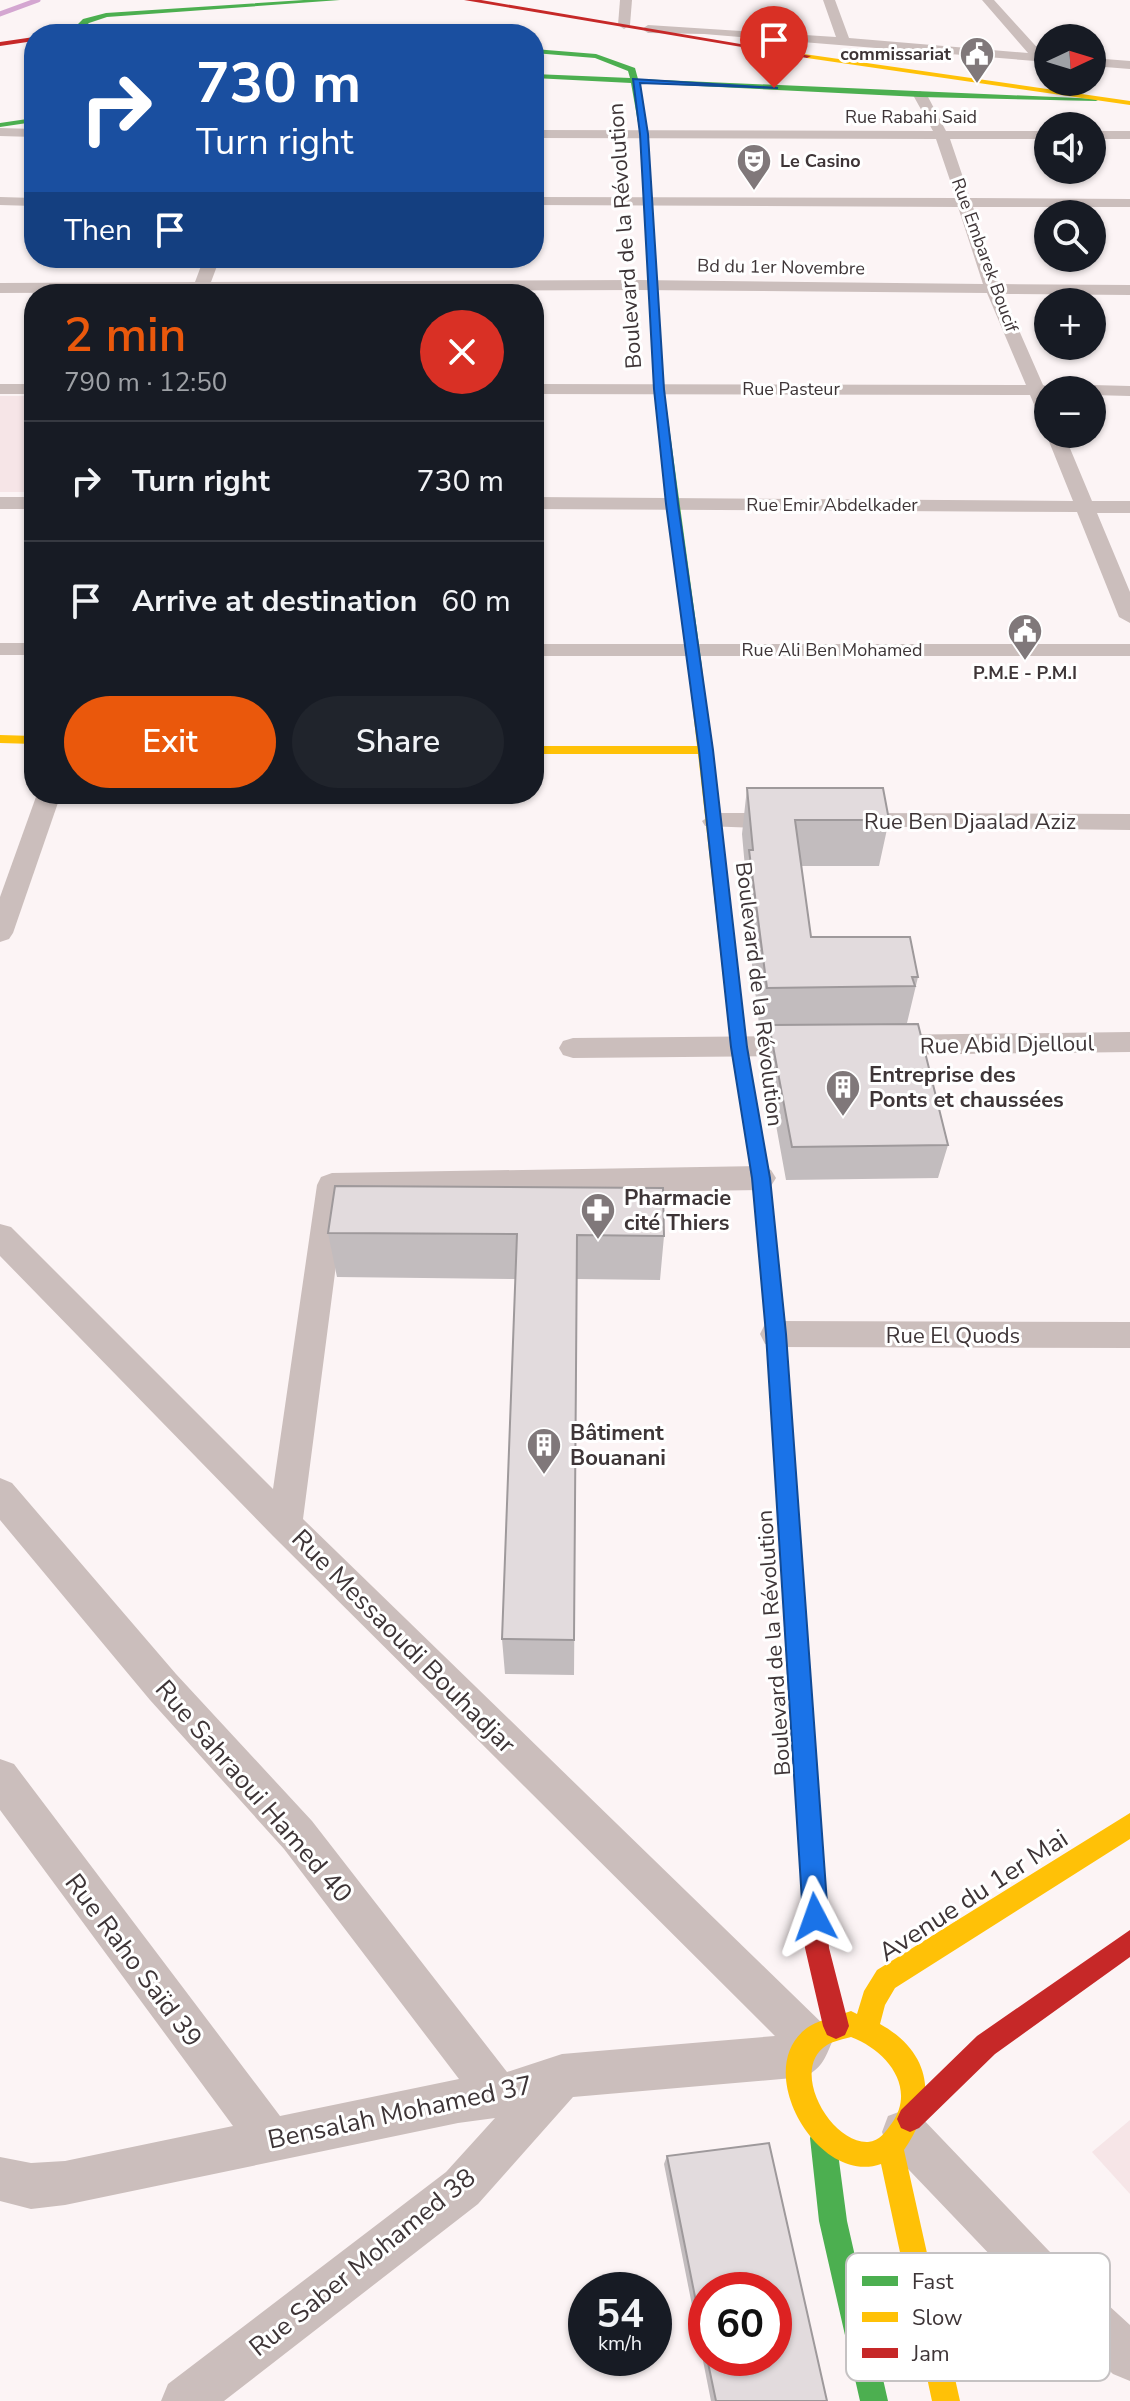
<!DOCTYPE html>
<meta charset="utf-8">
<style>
:root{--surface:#171b24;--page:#20242c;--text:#f1f3f6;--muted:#9ea1a6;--line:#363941;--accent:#ea580c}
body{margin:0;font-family:"Nunito Sans",sans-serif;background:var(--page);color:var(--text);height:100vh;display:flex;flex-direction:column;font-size:30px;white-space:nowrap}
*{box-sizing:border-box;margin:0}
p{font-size:26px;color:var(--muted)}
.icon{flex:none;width:44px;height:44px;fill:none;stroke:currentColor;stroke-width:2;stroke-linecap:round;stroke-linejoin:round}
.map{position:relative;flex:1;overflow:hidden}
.panel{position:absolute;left:24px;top:284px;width:520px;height:520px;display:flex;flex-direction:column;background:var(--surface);border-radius:32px;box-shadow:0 2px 6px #0004}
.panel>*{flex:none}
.banner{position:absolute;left:24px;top:24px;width:520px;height:244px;border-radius:32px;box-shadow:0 2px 6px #0004;background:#1a4fa0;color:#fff;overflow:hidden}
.needle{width:52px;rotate:86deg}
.buttons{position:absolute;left:1034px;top:24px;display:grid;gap:16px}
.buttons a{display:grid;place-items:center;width:72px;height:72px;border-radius:50%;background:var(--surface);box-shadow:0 2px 6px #0004;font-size:40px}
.speed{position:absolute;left:568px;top:2272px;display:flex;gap:16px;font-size:40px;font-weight:700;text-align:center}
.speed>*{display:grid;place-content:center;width:104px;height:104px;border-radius:50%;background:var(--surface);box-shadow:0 2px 6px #0004;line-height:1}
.speed small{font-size:20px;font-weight:400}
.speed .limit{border:12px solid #d22;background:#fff;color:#111}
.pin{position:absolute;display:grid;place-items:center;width:68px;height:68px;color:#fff;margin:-82px -34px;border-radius:50% 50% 50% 0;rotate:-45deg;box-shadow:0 0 8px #0007}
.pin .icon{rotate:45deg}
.me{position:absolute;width:88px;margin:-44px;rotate:356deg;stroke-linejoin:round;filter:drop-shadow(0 0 6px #0008)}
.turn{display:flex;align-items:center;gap:28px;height:168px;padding:0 40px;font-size:36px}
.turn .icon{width:104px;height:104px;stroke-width:2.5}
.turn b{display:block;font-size:56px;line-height:68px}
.then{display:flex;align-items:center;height:76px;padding:0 40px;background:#0003;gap:16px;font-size:30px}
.round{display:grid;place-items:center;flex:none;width:84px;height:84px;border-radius:42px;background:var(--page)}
.head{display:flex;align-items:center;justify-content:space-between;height:136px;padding:0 40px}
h1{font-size:48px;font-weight:600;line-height:60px;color:var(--accent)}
.cta{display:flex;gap:16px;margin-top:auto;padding:16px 40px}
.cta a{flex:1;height:92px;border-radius:48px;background:var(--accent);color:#fff;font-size:32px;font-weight:600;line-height:92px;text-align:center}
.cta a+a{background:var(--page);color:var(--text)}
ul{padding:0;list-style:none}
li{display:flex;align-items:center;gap:24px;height:120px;padding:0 40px;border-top:2px solid var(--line)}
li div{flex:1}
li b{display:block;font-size:30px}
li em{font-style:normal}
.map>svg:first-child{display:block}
.built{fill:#f6e5e7}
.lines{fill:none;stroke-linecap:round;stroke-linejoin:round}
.stream{stroke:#d4a6d1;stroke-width:5}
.street{fill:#cbbebc;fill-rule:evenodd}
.fast{fill:#4caf50;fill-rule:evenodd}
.slow{fill:#ffc107;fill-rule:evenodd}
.jam{fill:#c62828;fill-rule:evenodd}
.wall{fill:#c2bcbe;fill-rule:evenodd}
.building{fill:#e2dbdd;stroke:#9e999b;stroke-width:2}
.route{fill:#1a73e8;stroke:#114b97;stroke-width:2}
.labels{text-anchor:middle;stroke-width:6;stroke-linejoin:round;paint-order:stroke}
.far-poi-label{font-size:18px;font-weight:bold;fill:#3e3537;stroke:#fff;text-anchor:end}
.far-street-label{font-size:18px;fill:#3e3537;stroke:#fff}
.street-label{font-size:22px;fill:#3e3537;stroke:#fff}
.poi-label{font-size:22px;font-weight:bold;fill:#3e3537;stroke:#fff;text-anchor:start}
.near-street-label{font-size:26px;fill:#3e3537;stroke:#fff}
.key{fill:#fff;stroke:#c5c2c3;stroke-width:2}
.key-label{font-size:22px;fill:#3e3537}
</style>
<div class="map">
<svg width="1130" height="2401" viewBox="0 0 1130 2401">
<rect width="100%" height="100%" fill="#fcf4f5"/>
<g class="built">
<rect x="0" y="396" width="34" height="96"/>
<polygon points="1130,2120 1130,2194 1092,2152"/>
</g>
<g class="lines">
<polyline class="stream" points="0,14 38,0"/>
<g class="street">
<polygon points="620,0 632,0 630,25 624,29 618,25"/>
<polygon points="823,0 835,0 849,38 1028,53 982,0 994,0 1043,54 1048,54 1048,62 704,34 648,33 642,29 648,25 836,37"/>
<polygon points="1092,58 1130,61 1130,69 1092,66"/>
<polygon points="920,91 927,95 946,131 1048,131 1048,139 950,139 970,198 1130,199 1130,207 973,207 999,284 1130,285 1130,295 1003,294 1043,385 1057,390 1048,390 1048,421 1039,416 1030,395 534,394 534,384 1026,385 987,293 638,290 0,293 0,283 195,282 204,258 220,258 211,282 638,280 983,284 958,207 534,205 534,197 956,198 936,139 534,138 534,130 933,131 913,95"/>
<polygon points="0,128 34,129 34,137 0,136"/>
<rect x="1092" y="131" width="38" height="8"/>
<polygon points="0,197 34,198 34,206 0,205"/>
<rect x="0" y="384" width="34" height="10"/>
<polygon points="1092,385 1130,386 1130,396 1092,395 1092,390 1083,390"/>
<polygon points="1048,431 1048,434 1064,434 1092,501 1130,501 1130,513 1097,513 1130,592 1130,623 1119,617 1077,512 534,509 534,497 1073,501 1046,434"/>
<rect x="0" y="497" width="34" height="12"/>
<rect x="0" y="643" width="34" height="12"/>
<rect x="534" y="644" width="596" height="12"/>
<polygon points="37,794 61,794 13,933 9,939 0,942 0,897"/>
<polygon points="714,813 784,813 796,821 784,829 705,826 702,821"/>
<polygon points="848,813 1130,814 1130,830 839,826 836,821"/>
<polygon points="1130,1032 1130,1052 884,1055 874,1052 870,1045 874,1038 884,1035"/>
<polygon points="808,1036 818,1039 822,1046 818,1053 808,1056 573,1058 563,1055 559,1048 563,1041 573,1038"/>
<path d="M761,1166l10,4 5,8 -5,8 -10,4 -416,6 -42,323 523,508 6,15c-7,17 -11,27 -28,35l-231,20 -95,107 -254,197h-63l7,-17 278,-212 49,-54 -37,5 -393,82 -34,4 -31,-8v-44l31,6 34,-2 168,-35 -233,-316v-51l14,5 266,352 179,-37 -175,-230 -134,-149 -150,-180v-42l12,5 164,191 136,147 195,251 55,-18 213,-18 -502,-500 -273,-280v-32l11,3 262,262 44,-304 4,-8 11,-4z"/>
<polygon points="776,1321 1130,1322 1130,1348 776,1347 765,1344 760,1334 765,1324"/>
<polygon points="904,2110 920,2116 1049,2251 1130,2325 1130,2381 1113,2374 1017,2283 888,2148 882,2132 888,2116"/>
</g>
<g class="fast">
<polygon points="304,0 340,0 107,17 89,23 76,34 68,34 83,19 106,13"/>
<polygon points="534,49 596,54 635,68 638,79 1100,99 1096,101 920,97 638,83 648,134 664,389 702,667 700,670 688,667 654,389 640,134 631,83 534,78 534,74 630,78 628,71 595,58 534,53"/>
<polygon points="34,118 34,122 0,127 0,123"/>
<polygon points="775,1312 782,1314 785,1320 819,1794 815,1802 807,1806 799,1802 795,1794 765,1320 768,1314"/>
<polygon points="823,2125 832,2129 836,2138 847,2221 888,2401 860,2401 819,2221 810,2138 814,2129"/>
</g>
<g class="slow">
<polygon points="804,54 1130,101 1130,105 807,58"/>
<polygon points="695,663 702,667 747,1047 770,1178 785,1320 782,1326 775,1328 768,1326 765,1320 752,1178 731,1047 698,754 534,754 534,746 697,746 688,667"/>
<polygon points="0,735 34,736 34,744 0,743"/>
<path d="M1130,1813v26l-235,149 -10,17 -5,19c54,30 57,79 24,126l56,251h-28l-51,-237c-64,23 -133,-99 -71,-138 12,-7 28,-10 41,-15l6,3 7,-23 13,-21zM851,2037c35,13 66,50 41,86 -6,8 -12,18 -24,19 -37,2 -80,-73 -41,-97 7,-4 17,-6 24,-8z"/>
</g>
<g class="jam">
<polygon points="464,0 481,0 811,56 807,58"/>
<polygon points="34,37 34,41 0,46 0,42"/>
<polygon points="807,1782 815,1786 819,1794 829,1948 849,2026 845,2035 836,2039 827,2035 823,2026 805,1948 795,1794 799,1786"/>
<polygon points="1130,1930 1130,1957 995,2054 919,2128 910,2132 901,2128 897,2119 901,2110 977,2036"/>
</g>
</g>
<g class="wall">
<polygon points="747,788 889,820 879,866 801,866 811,937 918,977 907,1023 905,1024 948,1145 938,1178 786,1180 764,1059 768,1033 760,1033 744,896 746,879 742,834"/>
<polygon points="328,1233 664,1236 660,1280 577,1279 574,1675 505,1674 502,1639 516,1279 337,1277"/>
<path d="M667,2156l160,245h-116l-47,-237zM706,2290l68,68h-68z"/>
</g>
<g class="building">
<polygon points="747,788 883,788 889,820 795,820 811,937 910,937 918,977 912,977 915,986 767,988 749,850 753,850"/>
<polygon points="918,1024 948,1145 792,1147 769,1025"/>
<polygon points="335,1186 663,1188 664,1236 577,1235 574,1640 502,1639 517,1234 328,1233"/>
<polygon points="769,2143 827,2401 716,2401 707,2358 774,2358 774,2290 706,2290 706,2352 667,2156"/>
</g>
<polygon class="route" points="633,79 778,88 640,83 648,134 664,389 678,504 713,750 747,1047 770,1178 786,1334 828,1917 824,1926 815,1930 806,1926 803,1917 766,1334 752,1178 731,1047 699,750 666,504 654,389 640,134"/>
<defs>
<g id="civic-pin" transform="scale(1.8)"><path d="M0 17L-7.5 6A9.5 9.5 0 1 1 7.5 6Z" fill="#80787a" stroke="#fff"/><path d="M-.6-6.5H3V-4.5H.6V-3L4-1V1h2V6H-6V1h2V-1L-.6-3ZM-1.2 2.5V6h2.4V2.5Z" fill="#fff"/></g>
<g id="theatre-pin" transform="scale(1.8)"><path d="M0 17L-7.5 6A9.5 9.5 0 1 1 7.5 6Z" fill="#80787a" stroke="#fff"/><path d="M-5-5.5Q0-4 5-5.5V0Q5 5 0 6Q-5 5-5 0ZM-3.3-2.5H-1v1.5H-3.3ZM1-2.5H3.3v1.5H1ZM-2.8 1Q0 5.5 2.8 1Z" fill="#fff"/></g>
<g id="building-pin" transform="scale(1.8)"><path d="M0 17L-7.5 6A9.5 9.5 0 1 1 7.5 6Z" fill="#80787a" stroke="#fff"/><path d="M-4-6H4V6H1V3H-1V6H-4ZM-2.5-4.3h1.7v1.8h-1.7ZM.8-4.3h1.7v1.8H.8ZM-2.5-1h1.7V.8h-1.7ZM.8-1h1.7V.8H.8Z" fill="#fff"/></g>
<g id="pharmacy-pin" transform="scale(1.8)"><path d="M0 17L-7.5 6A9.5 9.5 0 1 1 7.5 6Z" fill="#80787a" stroke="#fff"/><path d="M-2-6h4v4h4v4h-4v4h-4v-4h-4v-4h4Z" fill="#fff"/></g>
</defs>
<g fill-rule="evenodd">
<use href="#civic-pin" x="977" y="54"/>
<use href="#theatre-pin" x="754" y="161"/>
<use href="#civic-pin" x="1025" y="631"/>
<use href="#building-pin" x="843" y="1087"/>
<use href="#pharmacy-pin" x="598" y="1210"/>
<use href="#building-pin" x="544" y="1445"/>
</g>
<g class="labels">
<g class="far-poi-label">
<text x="951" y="60">commissariat</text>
<text x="780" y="167" text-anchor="start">Le Casino</text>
<text x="1025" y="679" text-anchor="middle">P.M.E - P.M.I</text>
</g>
<g class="far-street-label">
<text x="911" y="123">Rue Rabahi Said</text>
<text transform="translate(985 255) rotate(70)" y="6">Rue Embarek Boucif</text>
<text transform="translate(781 267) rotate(1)" y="6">Bd du 1er Novembre</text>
<text x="791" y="395">Rue Pasteur</text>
<text x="832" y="511">Rue Emir Abdelkader</text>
<text x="832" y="656">Rue Ali Ben Mohamed</text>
</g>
<g class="street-label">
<text transform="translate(624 236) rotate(-94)" y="8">Boulevard de la Révolution</text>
<text x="970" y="829">Rue Ben Djaalad Aziz</text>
<text transform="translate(760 994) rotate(83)" y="8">Boulevard de la Révolution</text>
<text transform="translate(1007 1044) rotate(-1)" y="8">Rue Abid Djelloul</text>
<text x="953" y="1343">Rue El Quods</text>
<text transform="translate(773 1643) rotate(-94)" y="8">Boulevard de la Révolution</text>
</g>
<g class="poi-label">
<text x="869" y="1082">Entreprise des<tspan x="869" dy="25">Ponts et chaussées</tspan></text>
<text x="624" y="1205">Pharmacie<tspan x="624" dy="25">cité Thiers</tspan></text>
<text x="570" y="1440">Bâtiment<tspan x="570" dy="25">Bouanani</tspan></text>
</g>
<g class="near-street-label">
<text transform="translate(404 1641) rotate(45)" y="9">Rue Messaoudi Bouhadjar</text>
<text transform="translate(254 1791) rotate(49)" y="9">Rue Sahraoui Hamed 40</text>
<text transform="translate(973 1895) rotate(-33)" y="9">Avenue du 1er Mai</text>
<text transform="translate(134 1960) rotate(53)" y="9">Rue Raho Saïd 39</text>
<text transform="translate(400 2112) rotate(-12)" y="9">Bensalah Mohamed 37</text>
<text transform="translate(362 2262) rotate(-39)" y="9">Rue Saber Mohamed 38</text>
</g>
</g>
<rect x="846" y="2253" width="264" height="128" rx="12" class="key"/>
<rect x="862" y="2276" width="36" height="10" fill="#4caf50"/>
<rect x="862" y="2312" width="36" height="10" fill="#ffc107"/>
<rect x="862" y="2348" width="36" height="10" fill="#c62828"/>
<g class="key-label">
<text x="912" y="2289">Fast</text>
<text x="912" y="2325">Slow</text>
<text x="912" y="2361">Jam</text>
</g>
</svg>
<div class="buttons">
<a><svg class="needle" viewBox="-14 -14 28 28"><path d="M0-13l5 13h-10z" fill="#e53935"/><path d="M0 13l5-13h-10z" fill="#9ea1a6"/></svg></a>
<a><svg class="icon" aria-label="sound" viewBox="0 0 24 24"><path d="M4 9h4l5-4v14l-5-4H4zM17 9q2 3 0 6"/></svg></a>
<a><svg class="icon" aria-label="search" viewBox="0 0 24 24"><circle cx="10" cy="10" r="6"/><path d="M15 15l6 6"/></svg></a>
<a>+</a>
<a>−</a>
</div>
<div class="speed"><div>54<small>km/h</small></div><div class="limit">60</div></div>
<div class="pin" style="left:774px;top:88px;background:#d93025"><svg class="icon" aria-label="arrive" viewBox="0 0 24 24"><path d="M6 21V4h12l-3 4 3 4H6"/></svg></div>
<svg class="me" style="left:815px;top:1917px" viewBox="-20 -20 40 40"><path d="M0-17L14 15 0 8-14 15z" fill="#1a73e8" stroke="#fff" stroke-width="4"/></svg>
<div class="banner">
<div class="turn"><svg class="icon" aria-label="right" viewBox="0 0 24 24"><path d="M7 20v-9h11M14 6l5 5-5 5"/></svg><div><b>730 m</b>Turn right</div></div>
<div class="then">Then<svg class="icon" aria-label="arrive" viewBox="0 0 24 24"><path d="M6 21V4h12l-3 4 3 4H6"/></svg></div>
</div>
<section class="panel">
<div class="head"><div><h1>2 min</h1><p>790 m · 12:50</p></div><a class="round" style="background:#d93025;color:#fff"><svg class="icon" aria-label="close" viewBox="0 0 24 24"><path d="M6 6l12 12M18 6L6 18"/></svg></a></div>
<ul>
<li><svg class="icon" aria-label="right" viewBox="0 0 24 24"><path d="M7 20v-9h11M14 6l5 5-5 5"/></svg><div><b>Turn right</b></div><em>730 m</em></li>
<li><svg class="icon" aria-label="arrive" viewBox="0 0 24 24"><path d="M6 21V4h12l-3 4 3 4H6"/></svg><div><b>Arrive at destination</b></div><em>60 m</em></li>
</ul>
<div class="cta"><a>Exit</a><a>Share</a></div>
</section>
</div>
